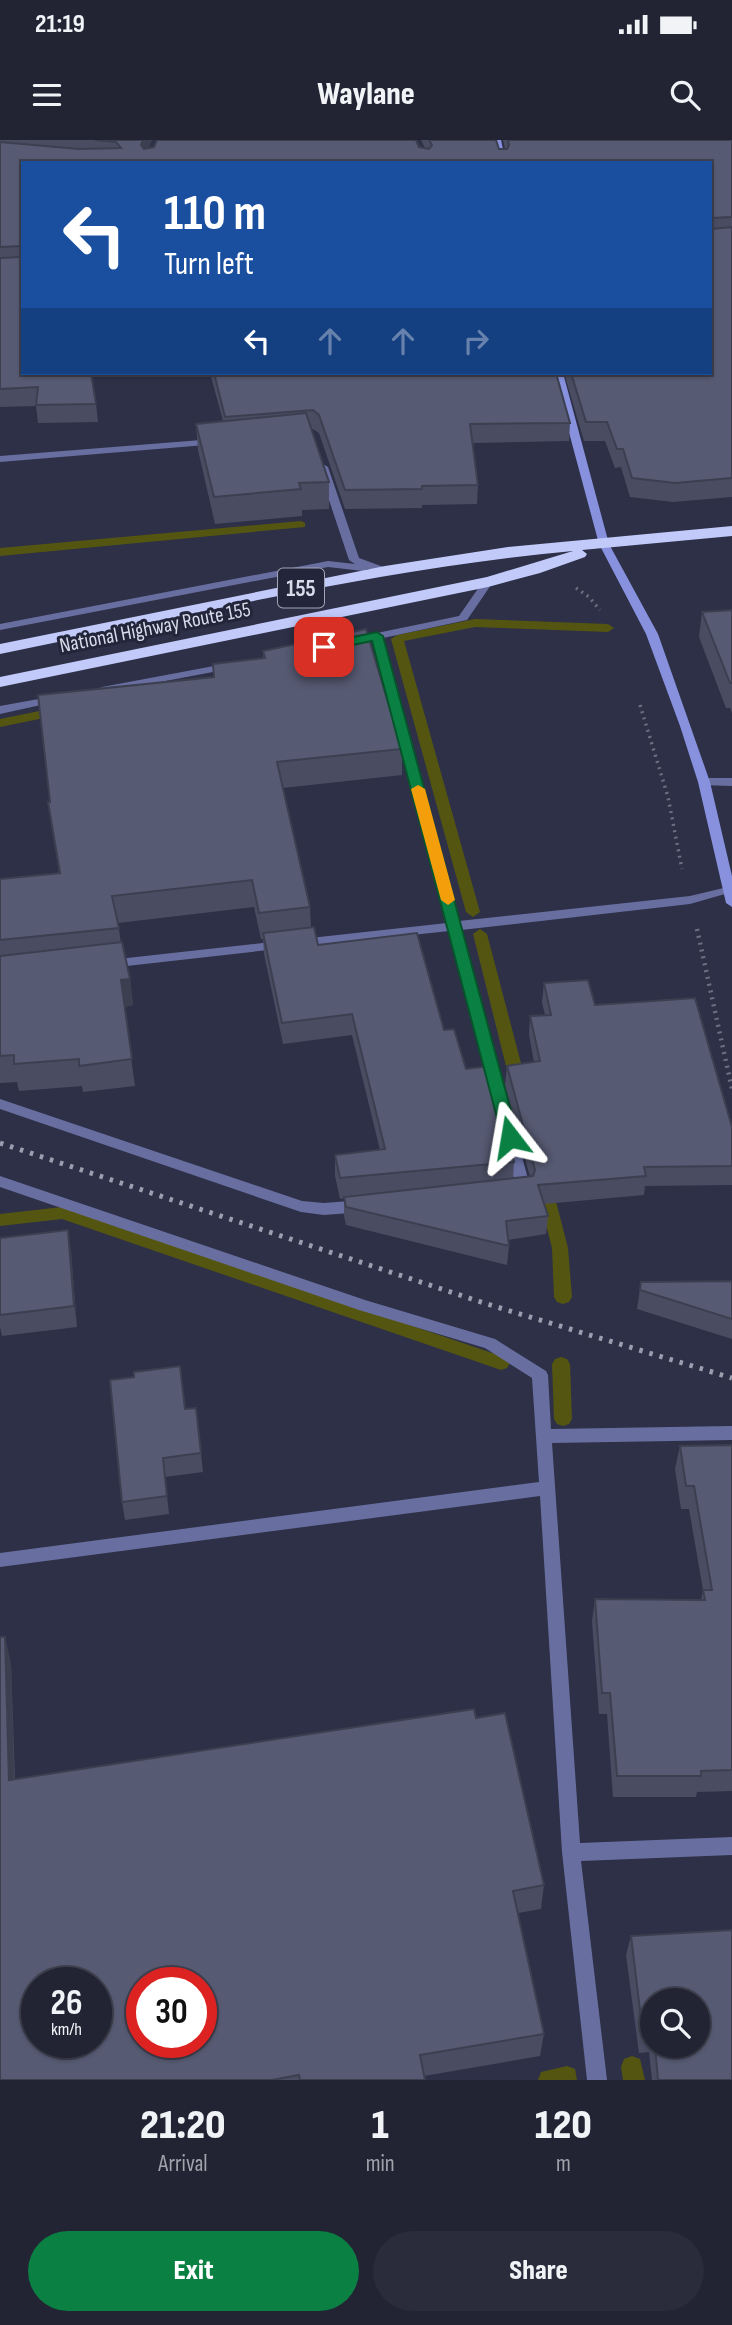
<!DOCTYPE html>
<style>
:root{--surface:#222434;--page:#2a2c3c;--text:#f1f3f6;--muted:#a2a4ac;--line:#3f414f;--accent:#0b8043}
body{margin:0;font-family:"Sofia Sans Condensed",sans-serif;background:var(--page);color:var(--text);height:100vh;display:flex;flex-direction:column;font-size:26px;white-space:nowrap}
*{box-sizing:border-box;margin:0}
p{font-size:23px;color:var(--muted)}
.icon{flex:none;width:38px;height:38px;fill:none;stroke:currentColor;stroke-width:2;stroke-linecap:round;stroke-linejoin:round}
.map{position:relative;height:1940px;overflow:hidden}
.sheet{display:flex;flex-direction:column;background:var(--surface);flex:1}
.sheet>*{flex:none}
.guide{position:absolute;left:21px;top:21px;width:691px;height:214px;border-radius:0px;box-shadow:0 2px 5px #0004,0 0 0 2px var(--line);background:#1a4fa0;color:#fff;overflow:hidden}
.controls{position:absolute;left:640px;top:1848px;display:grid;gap:14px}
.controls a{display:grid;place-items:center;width:70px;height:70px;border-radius:50%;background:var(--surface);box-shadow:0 2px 5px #0004,0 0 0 2px var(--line);font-size:35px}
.speed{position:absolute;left:21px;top:1827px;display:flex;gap:14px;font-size:35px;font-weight:700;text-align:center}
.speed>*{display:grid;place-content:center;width:91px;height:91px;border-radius:50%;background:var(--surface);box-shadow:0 2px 5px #0004,0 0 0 2px var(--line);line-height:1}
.speed small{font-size:18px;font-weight:400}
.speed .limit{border:10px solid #d22;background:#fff;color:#111}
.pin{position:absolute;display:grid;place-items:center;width:60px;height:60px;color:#fff;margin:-30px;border-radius:14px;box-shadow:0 4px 10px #0006}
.me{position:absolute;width:77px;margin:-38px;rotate:346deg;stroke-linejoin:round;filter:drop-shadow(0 0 5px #0008)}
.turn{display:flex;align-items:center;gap:24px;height:147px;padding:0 28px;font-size:32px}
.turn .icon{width:91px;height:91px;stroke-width:2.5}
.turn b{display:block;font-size:49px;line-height:60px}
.lanes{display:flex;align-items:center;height:66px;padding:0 28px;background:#0003;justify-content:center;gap:35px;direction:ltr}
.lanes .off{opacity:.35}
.eta{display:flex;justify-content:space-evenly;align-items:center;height:119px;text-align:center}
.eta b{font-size:42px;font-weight:800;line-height:49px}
.button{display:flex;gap:14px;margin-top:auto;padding:14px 28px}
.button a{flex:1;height:80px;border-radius:42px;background:var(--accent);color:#fff;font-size:28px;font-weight:800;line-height:80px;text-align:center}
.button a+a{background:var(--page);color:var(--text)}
.status{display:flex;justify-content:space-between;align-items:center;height:49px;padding:0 35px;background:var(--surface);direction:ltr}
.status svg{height:19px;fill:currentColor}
header{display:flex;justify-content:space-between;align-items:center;height:91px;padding:0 28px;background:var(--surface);font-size:32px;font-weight:800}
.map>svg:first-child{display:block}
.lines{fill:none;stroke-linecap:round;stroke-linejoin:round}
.stream{fill:#555512;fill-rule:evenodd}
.path-far1{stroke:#6c6f82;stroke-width:3.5;stroke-dasharray:2 4.5;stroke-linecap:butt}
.path{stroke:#6c6f82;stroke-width:4.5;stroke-dasharray:2 5;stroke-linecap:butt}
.lane{fill:#686fa0;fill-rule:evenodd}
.street{fill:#686fa0;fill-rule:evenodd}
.secondary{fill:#8791de;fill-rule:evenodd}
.highway{fill:#c2cafa;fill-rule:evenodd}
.rail{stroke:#9b9eaf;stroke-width:5;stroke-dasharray:3.5 7;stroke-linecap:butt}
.wall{fill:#4a4d62;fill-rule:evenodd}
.shaded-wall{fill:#3c3f50}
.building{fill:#565a72;stroke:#3c3f50;stroke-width:2;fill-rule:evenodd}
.route{fill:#0b8043;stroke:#07532c;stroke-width:2}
.slow{fill:#f59e0b}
.labels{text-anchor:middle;stroke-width:6;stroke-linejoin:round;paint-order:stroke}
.far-street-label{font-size:21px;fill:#d8dbe9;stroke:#23263b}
.shield{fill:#23263b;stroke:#a2a5b5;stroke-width:2}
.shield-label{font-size:23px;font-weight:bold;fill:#d8dbe9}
</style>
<div class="status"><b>21:19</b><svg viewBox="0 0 49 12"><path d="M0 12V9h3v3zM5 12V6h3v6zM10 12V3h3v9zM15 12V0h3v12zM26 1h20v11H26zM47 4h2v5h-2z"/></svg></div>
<header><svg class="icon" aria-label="menu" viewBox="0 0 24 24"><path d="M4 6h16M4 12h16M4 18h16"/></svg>Waylane<svg class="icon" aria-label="search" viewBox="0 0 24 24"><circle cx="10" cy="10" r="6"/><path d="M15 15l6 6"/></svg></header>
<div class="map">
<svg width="732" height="1940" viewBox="0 0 732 1940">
<rect width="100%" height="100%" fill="#2d3046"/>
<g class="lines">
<g class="stream">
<polygon points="301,381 305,383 305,387 0,416 0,408"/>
<polygon points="475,479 608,484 614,488 608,492 475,487 404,501 480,772 473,777 466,772 391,499 397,495"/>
<polygon points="59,567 64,568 64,574 0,587 0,579"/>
<polygon points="480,789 487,794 527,946 519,952 511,946 473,794"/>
<polygon points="543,1036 549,1038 551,1042 568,1108 572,1157 569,1162 563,1164 557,1162 554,1157 552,1108 535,1042 537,1038"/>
<polygon points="62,1067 507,1218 510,1223 507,1228 501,1230 62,1079 0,1086 0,1074"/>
<polygon points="561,1217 567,1219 570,1224 572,1279 569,1284 563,1286 557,1284 554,1279 552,1224 555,1219"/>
<polygon points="632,1916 640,1919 645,1940 623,1940 621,1927 624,1919"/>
<polygon points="567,1926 575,1929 577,1940 538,1940 541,1932"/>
</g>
<g class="path-far1">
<polyline points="576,448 589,457 600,470"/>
<polyline points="640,565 668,657 682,729"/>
</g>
<polyline class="path" points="697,789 732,949"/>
<polygon class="lane" points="704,638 732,638 732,646 700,645 698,642 700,639"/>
<g class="street">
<polygon points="214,299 218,300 218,304 0,322 0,316"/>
<polygon points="323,324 328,327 359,418 389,429 389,433 385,434 368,429 363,431 328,427 0,490 0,484 328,421 355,424 349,420 318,327"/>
<polygon points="488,439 493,442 467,480 383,498 459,781 690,756 732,746 732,752 690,764 461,790 531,1050 529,1054 519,1056 514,1055 512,1051 516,1047 449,791 301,807 295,803 301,799 447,783 373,501 364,498 377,493 459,476 484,440"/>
<polygon points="230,523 236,526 234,528 102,553 96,550 102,547"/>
<polygon points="55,556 61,559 59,561 0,574 0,566"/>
<polygon points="281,801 288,805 286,808 109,828 102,824 109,820"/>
<polygon points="0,959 302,1061 324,1063 363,1060 368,1062 370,1066 368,1070 363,1072 324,1075 301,1072 0,969"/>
<polygon points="0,1036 365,1160 495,1199 546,1231 548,1235 551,1289 732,1286 732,1300 552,1303 580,1703 732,1697 732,1715 581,1721 607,1940 587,1940 562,1712 540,1356 0,1427 0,1413 539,1342 532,1238 485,1208 359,1170 0,1047"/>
</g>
<g class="secondary">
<polygon points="493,0 501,0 506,23 498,23"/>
<polygon points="553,233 563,233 609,404 658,494 710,642 732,736 732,767 726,763 698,642 680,586 646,494 599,404"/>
</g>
<path class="highway" d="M732,386v10l-150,14 5,4 -2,3 -45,16 -52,14 -488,100v-10l487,-100 86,-26c-193,18 -383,64 -573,103v-10l385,-78 123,-19z"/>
<polyline class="rail" points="0,1003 487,1164 732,1238"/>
</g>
<g class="wall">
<polygon points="0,0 152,0 148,8 425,8 421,0 496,0 499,9 505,9 503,0 732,0 732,357 673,362 630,357 621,327 615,328 605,301 584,301 564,233 710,233 23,23 23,233 96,264 98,282 38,283 36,266 0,267"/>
<polygon points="210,233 556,233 570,283 569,301 473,303 478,345 477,364 422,365 422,368 345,369 319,293 313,289 311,289 329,342 329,369 302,370 302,376 215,384 198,310 196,284 223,281"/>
<polygon points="732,470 732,573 730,568 726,568 699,497 702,472"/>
<polygon points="263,511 402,609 402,635 283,648 310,767 311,788 318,805 444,890 514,1022 513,1039 530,1037 505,945 507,926 534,922 529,895 530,876 545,875 542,862 544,843 595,865 732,987 732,1045 645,1046 644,1055 544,1064 548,1076 546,1094 508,1100 509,1106 507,1125 346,1085 344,1076 344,1058 340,1059 335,1036 335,1015 380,1010 352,895 283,904 264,814 263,799 261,799 254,767 118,783 121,803 130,839 133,865 124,867 135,946 83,952 82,946 19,951 17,942 0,943 0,739 59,733 48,662 50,662 213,537 213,524 263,518"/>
<polygon points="0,1098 71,1111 77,1187 2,1196 0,1187"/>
<polygon points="732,1141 732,1199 637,1169 641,1142"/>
<polygon points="185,1269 201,1313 203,1332 165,1337 169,1374 125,1380 122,1362"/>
<polygon points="732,1305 732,1651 697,1652 696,1657 613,1657 607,1574 599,1574 592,1481 595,1459 701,1460 703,1450 689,1369 681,1369 675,1329 680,1306"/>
<polygon points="11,1523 15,1639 476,1578 544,1745 541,1769 518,1773 544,1894 540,1916 424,1936 425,1940 0,1940"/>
<path d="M631,1796l101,144h-80l-3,-28 -10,1 -13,-98zM653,1860l45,46h-45z"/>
</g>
<g class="shaded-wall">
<polygon points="143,0 152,0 143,22 141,5"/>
<polygon points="130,839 133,865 124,867 121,840"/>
<polygon points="68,1090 71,1111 77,1187 74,1166"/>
<polygon points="5,1497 11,1523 15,1665 9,1640"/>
</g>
<g class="building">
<polygon points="95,0 143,0 141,5 144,9 154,7 157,0 416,0 419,7 429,9 432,5 429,0 496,0 499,9 507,9 509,5 508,0 732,0 732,77 712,78 710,83 710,23 23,23 23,112 21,106 0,107 0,2 79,9 121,8 116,2"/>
<polygon points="710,87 712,89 732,87 732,338 675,343 632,338 623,309 617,309 607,282 586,282 571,233 710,233"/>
<polygon points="23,115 23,233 91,233 96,264 36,265 38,247 0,249 0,118 21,117"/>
<polygon points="214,233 556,233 570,283 470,284 478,345 422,346 422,349 345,350 319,275 313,270 225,277"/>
<polygon points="306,273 329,342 299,343 301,349 214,357 196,284"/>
<polygon points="732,470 732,543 730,543 702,472"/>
<polygon points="366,489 402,609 277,622 310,767 259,773 252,740 112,756 119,788 0,800 0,739 60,733 48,662 50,662 38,555 214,537 213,524 265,518 263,511"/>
<polygon points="314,787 318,805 417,793 444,890 454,889 466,929 489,926 514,1022 340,1038 335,1015 385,1009 352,874 282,883 263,793"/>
<polygon points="122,802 130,839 121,840 132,919 79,926 79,919 14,924 14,915 0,916 0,816"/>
<polygon points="588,840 595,865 695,858 732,987 732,1026 644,1027 646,1036 538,1045 548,1076 506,1081 509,1106 346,1067 344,1057 533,1036 535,1030 507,926 540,921 530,876 551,875 544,843"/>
<polygon points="68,1090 74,1166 0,1175 0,1098"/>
<polygon points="732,1141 732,1179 640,1150 641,1142"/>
<polygon points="180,1226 185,1269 196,1268 201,1313 163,1318 167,1356 122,1362 110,1240 134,1237 134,1232"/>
<polygon points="732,1305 732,1630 701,1631 701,1636 617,1636 610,1553 602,1553 595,1459 705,1460 703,1450 712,1450 694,1346 686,1346 680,1306"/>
<path d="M0,1497h5l4,143 465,-71 2,9 29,-5 39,172 -31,6 31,143 -124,21 5,25h-125l-1,-5 -27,5h-272zM37,1843h59v59h-59zM142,1843h59v59h-59z"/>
<polygon points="732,1790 732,1940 658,1940 655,1906 698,1906 698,1860 653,1860 653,1895 643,1895 631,1796"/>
</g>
<polygon class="route" points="377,492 383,496 518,997 510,1003 502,997 372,501 324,511 318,507 320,504"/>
<polygon class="slow" points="418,645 425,649 455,760 448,765 441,760 411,649"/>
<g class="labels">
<g class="far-street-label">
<text transform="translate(155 487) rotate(-11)" y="7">National Highway Route 155</text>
</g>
<rect class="shield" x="278" y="428.5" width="46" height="39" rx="5"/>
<g class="shield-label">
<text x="301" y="456">155</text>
</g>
</g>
</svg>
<div class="controls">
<a><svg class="icon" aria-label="search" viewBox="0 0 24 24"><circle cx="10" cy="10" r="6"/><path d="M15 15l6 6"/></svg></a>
</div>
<div class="speed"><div>26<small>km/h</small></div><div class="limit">30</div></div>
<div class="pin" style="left:324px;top:507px;background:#d93025"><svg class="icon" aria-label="arrive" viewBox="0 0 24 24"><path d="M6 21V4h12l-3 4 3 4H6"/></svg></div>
<svg class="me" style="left:510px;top:997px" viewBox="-20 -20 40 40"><path d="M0-17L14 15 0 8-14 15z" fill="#0b8043" stroke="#fff" stroke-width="4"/></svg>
<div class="guide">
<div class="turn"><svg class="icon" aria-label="left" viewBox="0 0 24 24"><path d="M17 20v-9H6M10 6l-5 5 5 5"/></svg><div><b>110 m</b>Turn left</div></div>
<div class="lanes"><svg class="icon" aria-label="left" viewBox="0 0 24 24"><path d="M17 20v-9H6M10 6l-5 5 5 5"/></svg><svg class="icon off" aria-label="ahead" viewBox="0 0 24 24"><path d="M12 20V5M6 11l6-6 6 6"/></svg><svg class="icon off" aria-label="ahead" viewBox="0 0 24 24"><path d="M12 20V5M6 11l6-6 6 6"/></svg><svg class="icon off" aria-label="right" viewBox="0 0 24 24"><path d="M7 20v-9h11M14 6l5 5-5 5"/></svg></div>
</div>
</div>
<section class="sheet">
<div class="eta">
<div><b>21:20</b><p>Arrival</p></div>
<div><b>1</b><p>min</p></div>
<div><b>120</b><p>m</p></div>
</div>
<div class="button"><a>Exit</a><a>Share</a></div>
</section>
